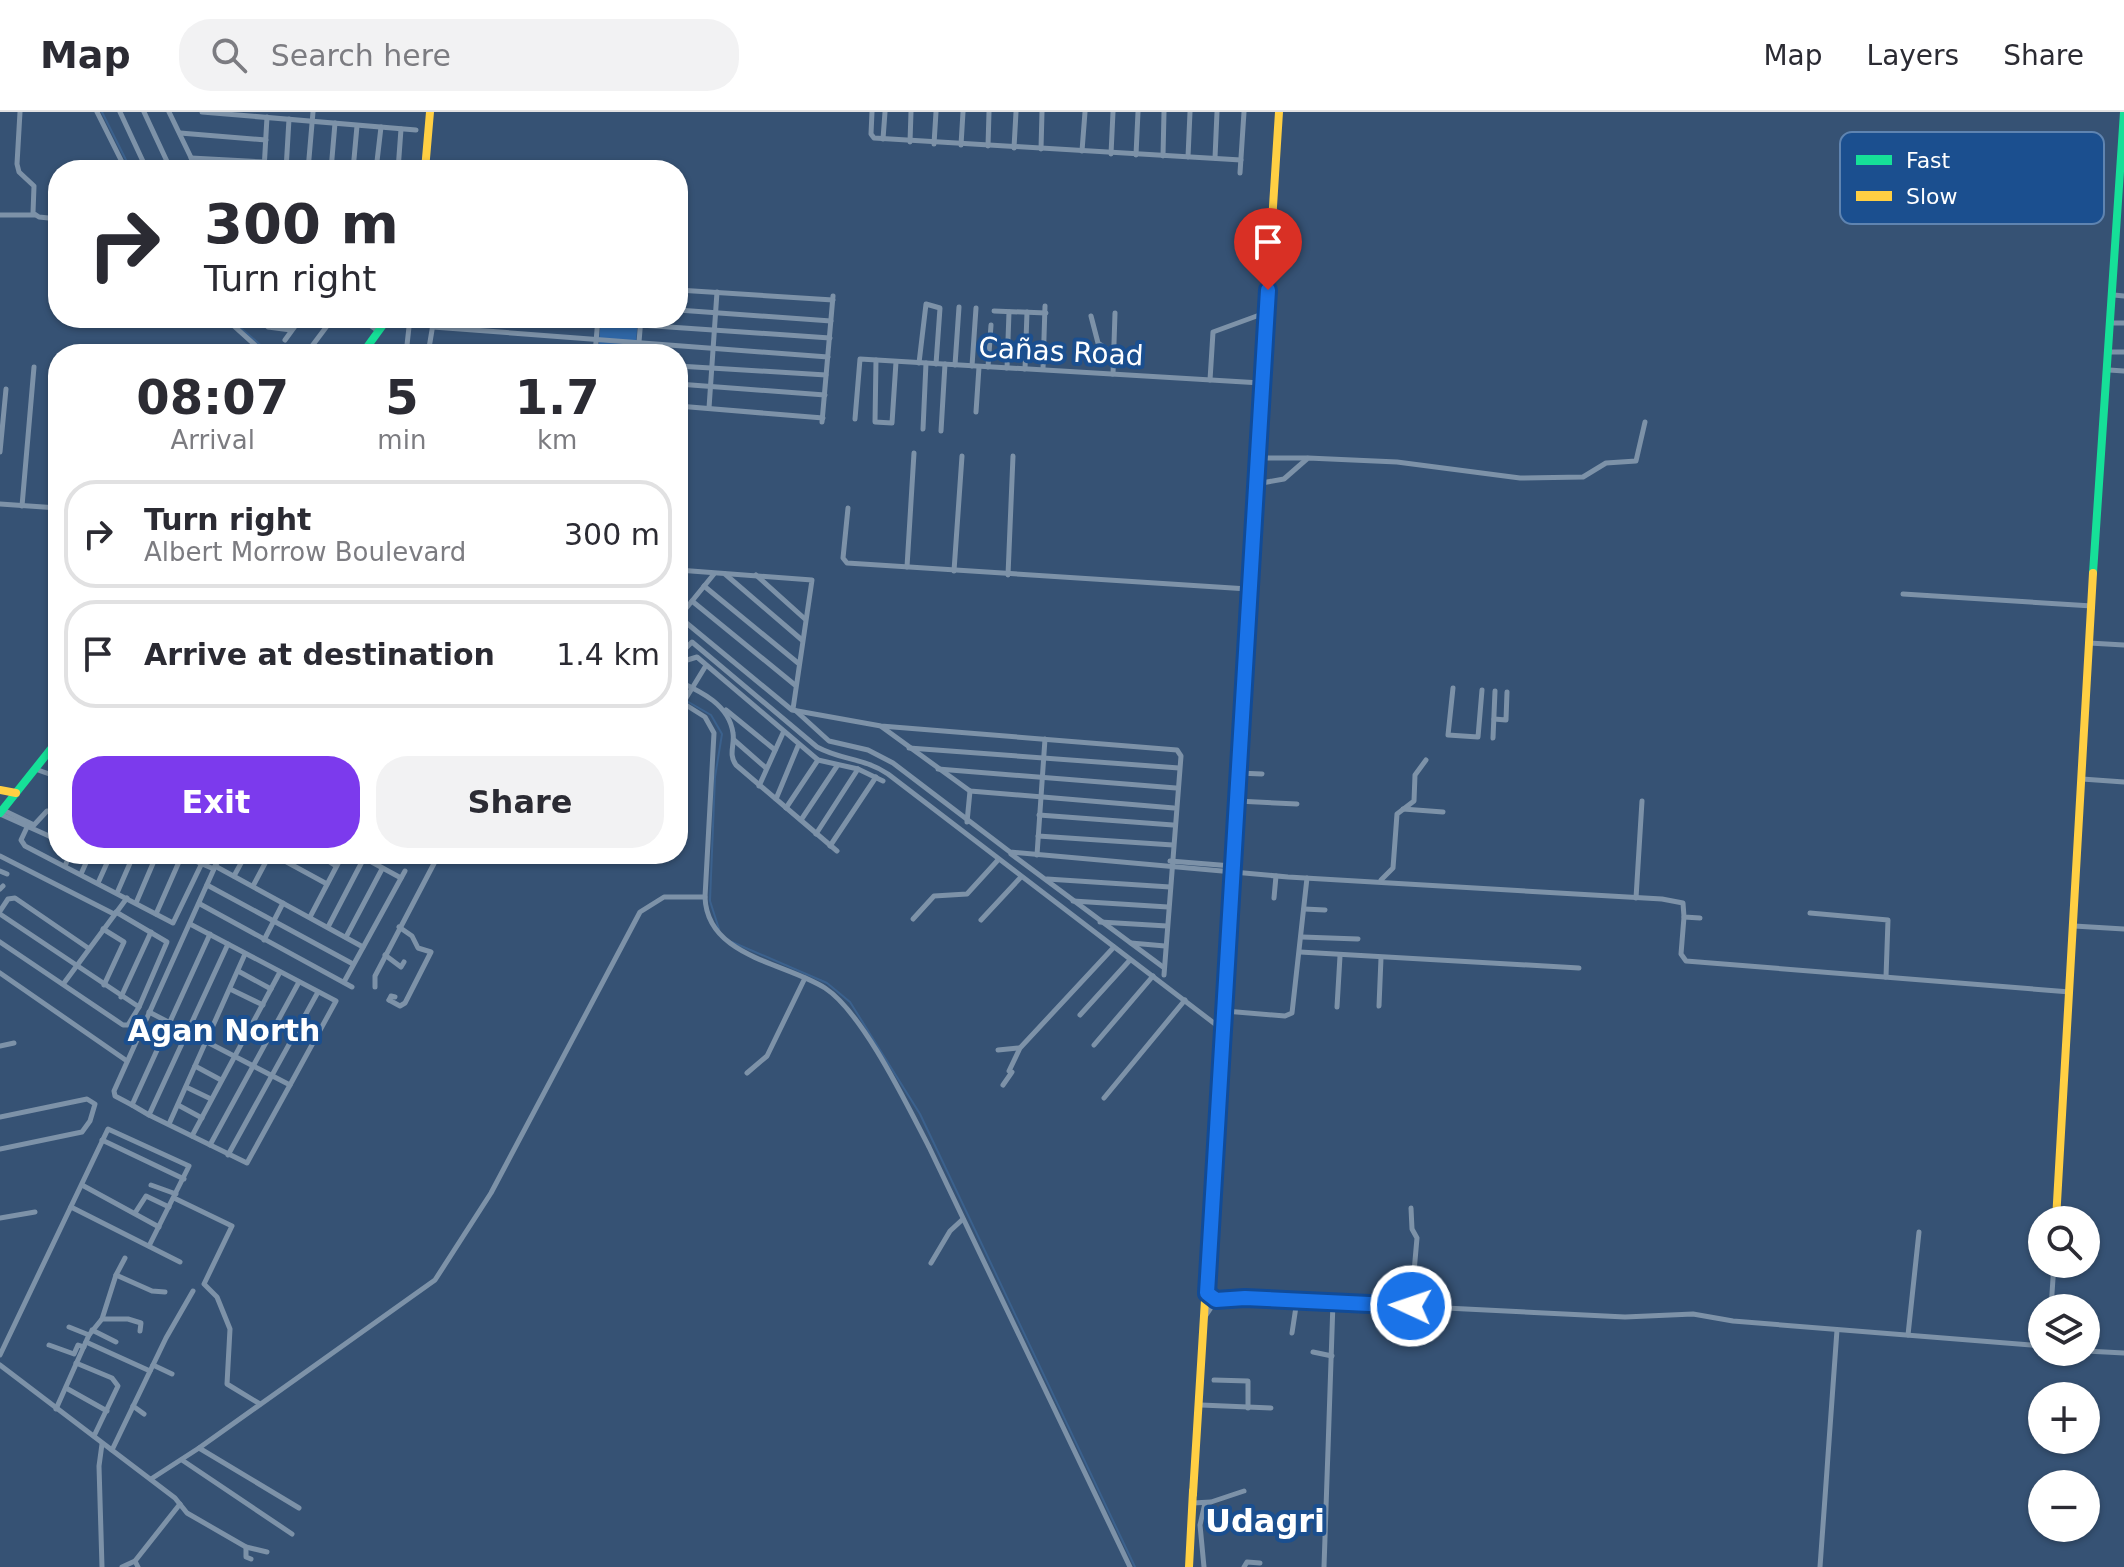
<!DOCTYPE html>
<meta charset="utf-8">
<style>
:root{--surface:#fff;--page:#f2f2f3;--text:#2b2b33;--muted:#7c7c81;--line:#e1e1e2;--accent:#7c3aed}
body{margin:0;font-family:"DejaVu Sans",sans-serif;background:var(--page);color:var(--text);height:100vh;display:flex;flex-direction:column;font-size:30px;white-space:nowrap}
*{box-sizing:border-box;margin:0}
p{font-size:26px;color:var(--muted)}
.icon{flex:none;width:44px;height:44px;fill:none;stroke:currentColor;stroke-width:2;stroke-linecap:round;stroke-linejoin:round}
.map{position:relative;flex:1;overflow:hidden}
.drawer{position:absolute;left:48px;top:232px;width:640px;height:520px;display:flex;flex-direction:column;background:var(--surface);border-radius:32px;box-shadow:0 2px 6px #0004}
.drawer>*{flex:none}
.top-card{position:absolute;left:48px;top:48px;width:640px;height:168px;border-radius:32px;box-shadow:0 2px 6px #0004;background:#fff;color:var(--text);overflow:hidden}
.tools{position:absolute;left:2028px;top:1094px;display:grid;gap:16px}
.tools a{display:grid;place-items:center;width:72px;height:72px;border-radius:50%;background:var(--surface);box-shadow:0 2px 6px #0004;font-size:40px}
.pin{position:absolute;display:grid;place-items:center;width:68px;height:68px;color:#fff;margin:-82px -34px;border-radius:50% 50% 50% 0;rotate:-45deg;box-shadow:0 0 8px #0007}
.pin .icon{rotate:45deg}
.me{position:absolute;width:88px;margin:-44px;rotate:273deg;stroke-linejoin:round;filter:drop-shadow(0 0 6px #0008)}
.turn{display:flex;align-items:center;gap:28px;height:168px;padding:0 24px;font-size:36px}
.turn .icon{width:104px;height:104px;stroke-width:2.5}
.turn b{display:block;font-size:56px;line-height:68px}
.eta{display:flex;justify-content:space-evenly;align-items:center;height:136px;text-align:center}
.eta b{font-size:48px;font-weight:700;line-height:56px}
.cta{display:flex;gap:16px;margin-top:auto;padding:16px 24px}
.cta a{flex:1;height:92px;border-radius:32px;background:var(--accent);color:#fff;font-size:32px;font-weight:700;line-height:92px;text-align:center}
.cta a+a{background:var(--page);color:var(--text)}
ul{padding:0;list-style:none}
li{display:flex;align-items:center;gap:24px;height:108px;margin:0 16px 12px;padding:0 8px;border:4px solid var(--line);border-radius:32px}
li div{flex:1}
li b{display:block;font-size:30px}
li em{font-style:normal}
header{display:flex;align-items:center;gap:48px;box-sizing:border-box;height:112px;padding:0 40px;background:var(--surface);border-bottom:2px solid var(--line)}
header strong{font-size:38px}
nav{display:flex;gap:44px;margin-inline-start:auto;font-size:28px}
.search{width:560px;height:72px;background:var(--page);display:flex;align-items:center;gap:20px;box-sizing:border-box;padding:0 28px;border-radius:32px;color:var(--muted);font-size:30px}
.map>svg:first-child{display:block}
.green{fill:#2f66a5}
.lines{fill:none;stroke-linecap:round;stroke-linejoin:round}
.stream{stroke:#3b618d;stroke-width:2}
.street{stroke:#7d92a8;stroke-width:5}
.fast{stroke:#16e098;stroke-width:8}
.slow{stroke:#ffcf43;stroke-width:8}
.route-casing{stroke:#114b97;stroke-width:20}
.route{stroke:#1a73e8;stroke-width:14}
.labels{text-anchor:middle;stroke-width:8;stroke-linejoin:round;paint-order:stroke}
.street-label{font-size:28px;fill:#fff;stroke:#1b4f8f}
.neighbourhood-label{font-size:30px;font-weight:bold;fill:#fff;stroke:#1b4f8f}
.quarter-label{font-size:32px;font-weight:bold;fill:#fff;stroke:#1b4f8f}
.key{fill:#1b4f8f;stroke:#5f84b1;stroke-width:2}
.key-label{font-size:22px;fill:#fff}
</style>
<header>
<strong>Map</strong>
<div class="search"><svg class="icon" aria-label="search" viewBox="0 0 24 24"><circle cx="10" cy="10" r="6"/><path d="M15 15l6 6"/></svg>Search here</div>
<nav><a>Map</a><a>Layers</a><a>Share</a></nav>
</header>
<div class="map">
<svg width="2124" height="1455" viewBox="0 0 2124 1455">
<rect width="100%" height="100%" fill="#365274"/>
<polygon class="green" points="601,206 638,206 635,242 598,242"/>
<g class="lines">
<g class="stream">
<polyline points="102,0 131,58"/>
<polyline points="229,206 271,242"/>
<polyline points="678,584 711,603 722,622 715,665 710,789 719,817"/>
<polyline points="732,830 827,871 850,890 920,1002 1135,1455"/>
</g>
<g class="street">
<polyline points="20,0 17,52 19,60 34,74 33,101 39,105 58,107"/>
<polyline points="97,0 126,58"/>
<polyline points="120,0 147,58"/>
<polyline points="144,0 171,58"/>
<polyline points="169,0 197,58"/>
<polyline points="202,0 416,18"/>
<polyline points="872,0 871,22 874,26 1241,48"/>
<polyline points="180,21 266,28"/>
<polyline points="883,27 885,0"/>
<polyline points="910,30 911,0"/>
<polyline points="934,32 936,0"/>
<polyline points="961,33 963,0"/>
<polyline points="988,34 989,0"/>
<polyline points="1014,36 1016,0"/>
<polyline points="1041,37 1042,0"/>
<polyline points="1082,39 1085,0"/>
<polyline points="1111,42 1113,0"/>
<polyline points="1136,43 1138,0"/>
<polyline points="1163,44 1164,0"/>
<polyline points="1188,45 1190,0"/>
<polyline points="191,46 265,50"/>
<polyline points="1215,46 1217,0"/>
<polyline points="264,58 267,5"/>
<polyline points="286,58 289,7"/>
<polyline points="308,58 313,0"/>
<polyline points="331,58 335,11"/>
<polyline points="353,58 357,14"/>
<polyline points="376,58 381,15"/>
<polyline points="398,58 401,17"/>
<polyline points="1240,61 1244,0"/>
<polyline points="0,103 35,103"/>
<polyline points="678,178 833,188"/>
<polyline points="2114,183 2124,184"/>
<polyline points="678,198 831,209"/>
<polyline points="994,199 1046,201"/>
<polyline points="1091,204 1098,231 1113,241"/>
<polyline points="225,206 265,242"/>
<polyline points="258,206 268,215 291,218"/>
<polyline points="360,206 378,219"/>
<polyline points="536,206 598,210"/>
<polyline points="2112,211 2124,211"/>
<polyline points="640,213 830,226"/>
<polyline points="433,215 828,245"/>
<polyline points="285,228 301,206"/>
<polyline points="429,235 532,242"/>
<polyline points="2111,240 2124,240"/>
<polyline points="306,242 333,206"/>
<polyline points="406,242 410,206"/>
<polyline points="428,242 434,206"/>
<polyline points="595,242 598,206"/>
<polyline points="638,242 641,206"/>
<polyline points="876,248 875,310 892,311 896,250"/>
<polyline points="919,251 926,192 940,196 936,252"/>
<polyline points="955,253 959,195"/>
<polyline points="678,254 826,263"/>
<polyline points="972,254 976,196"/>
<polyline points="988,255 991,213"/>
<polyline points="1007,256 1009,200"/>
<polyline points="1025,257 1027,200"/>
<polyline points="1043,257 1045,194"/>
<polyline points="2109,258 2124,259"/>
<polyline points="1113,262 1115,201"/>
<polyline points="1210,268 1213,220 1265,201"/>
<polyline points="678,272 825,283"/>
<polyline points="678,294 823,306"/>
<polyline points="709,296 717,180"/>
<polyline points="976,300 979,255"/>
<polyline points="855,307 860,247 1261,271"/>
<polyline points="822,310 833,184"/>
<polyline points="923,317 926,251"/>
<polyline points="941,319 945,252"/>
<polyline points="0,340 6,277"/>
<polyline points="1257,346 1307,346"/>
<polyline points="1256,372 1284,367 1308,346 1397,350 1520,366 1583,365 1606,351 1636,349 1645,310"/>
<polyline points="0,392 58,396"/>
<polyline points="22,394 34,255"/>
<polyline points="848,396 843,446 847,451 1248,477"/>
<polyline points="907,455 914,341"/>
<polyline points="678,458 812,468 793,597"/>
<polyline points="954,459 962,344"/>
<polyline points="725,462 802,528"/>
<polyline points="756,463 805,507"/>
<polyline points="1008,463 1013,344"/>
<polyline points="704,474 798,551"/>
<polyline points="1903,482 2092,494"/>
<polyline points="692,489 795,573"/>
<polyline points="678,504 792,598 881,614 1177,638 1181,644 1164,863"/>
<polyline points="679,505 714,462"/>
<polyline points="2089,531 2124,533"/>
<path d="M678,533l6,5 8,-8 125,105c26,14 45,10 71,27l331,253"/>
<polyline points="678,547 684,549 697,545 818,648 858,657 883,669"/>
<path d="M678,569c24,11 51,24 55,52 2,12 -5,21 3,32l101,86"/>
<polyline points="1453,576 1448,623 1478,625 1482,578"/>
<path d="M678,588l27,17 9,16 -9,164c2,60 79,65 120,91 38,25 82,117 104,159l201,420"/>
<polyline points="683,591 705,555"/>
<polyline points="726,598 775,638"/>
<polyline points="796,599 829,629 868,638 893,651 1010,740 1288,765 1662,787 1683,791 1684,805 1700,806"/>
<polyline points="1494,607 1506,608 1507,580"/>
<polyline points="882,615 970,679 1174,696"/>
<polyline points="1493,626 1495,579"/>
<polyline points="734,628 766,656"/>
<polyline points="909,636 1179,656"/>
<polyline points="35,657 58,665"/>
<polyline points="938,657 1176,676"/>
<polyline points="1238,661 1262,662"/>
<polyline points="2082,667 2124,670"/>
<polyline points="759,674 783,621"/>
<polyline points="776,687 798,634"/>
<polyline points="1237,689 1297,692"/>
<polyline points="786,696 818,648"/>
<polyline points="1403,697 1443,700"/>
<polyline points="3,698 34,713 47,699 58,701"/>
<polyline points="0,702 58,728"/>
<polyline points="1039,703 1173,713"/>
<polyline points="801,708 837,654"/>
<polyline points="967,710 970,679"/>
<polyline points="29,711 21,728 25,734 173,811 202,751"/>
<polyline points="816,722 858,657"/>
<polyline points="1038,724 1173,733"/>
<polyline points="830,734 876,665"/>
<polyline points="272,742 327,772"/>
<polyline points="317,742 336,754"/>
<polyline points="357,742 401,766"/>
<polyline points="1011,742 1163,855"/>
<polyline points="1037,743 1045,627"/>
<polyline points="0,744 114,802"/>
<polyline points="1170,749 1232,754"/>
<polyline points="65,754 70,742"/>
<polyline points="215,754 363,835"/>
<polyline points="214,756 222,742"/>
<polyline points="0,759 7,762"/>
<polyline points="81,762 90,742"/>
<polyline points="234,764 246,742"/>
<polyline points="1047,767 1170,775"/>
<polyline points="1381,768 1393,756 1397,702 1414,689 1415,663 1426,648"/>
<polyline points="98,771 111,742"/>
<polyline points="207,773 353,852"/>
<polyline points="253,774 270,742"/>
<polyline points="0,777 3,774"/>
<polyline points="117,781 134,742"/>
<polyline points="1274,786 1276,764"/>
<polyline points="1636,786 1642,689"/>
<polyline points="1073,789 1168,795"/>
<polyline points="136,791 157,742"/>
<polyline points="200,792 352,875"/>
<polyline points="1304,797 1325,798"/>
<polyline points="0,799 8,787 15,786 88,836"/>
<polyline points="116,800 167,830 139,895"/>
<polyline points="1810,801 1888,808 1886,865"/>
<polyline points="0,802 139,895 128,913 123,913 0,830"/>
<polyline points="156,802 182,743"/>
<polyline points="310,805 343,742"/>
<polyline points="1684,805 1681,842 1686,849 2070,880"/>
<polyline points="913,807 934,784 967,782 998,748"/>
<polyline points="981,808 1021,765"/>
<polyline points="1100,810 1167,814"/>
<polyline points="2074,814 2124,817"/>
<polyline points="328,815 364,746"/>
<polyline points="103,817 124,830 104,873"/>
<polyline points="210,822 132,993 149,1003 228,832"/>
<polyline points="346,825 382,757"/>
<polyline points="1302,825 1358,827"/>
<polyline points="264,828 283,791"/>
<polyline points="1131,831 1165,834"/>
<polyline points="1300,840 1579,856"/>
<polyline points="385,843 401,855 404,850"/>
<polyline points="238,859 271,877"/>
<polyline points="0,861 127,949"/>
<polyline points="344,870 405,759"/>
<polyline points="64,871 127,786"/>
<polyline points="375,875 375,864 439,742"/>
<polyline points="230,877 263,893"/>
<polyline points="121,885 151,820"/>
<polyline points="389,888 400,894 405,891 431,840 418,836 412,824 399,815"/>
<polyline points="389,888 391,884 395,885"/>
<polyline points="1379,894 1381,846"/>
<polyline points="1337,895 1340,844"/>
<polyline points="1225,899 1285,904 1292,901 1307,766"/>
<polyline points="149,900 290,973 336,889 190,812"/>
<polyline points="1080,903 1130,848"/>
<polyline points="1094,933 1153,864"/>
<polyline points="0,934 14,931"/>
<polyline points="998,938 1019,936"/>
<polyline points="195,954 221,968"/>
<polyline points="747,961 767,944 805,866"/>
<polyline points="1003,973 1012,960 1009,959 1020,936 1114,835"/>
<polyline points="186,975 211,987"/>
<polyline points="1104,986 1185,888"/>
<polyline points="132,993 115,984 114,979 214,757 179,742"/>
<polyline points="178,993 202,1006"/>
<polyline points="149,1003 247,1051 290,973"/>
<polyline points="0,1005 87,987 95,992 90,1009 82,1020 0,1037"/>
<polyline points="169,1012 245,842"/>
<polyline points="192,1024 280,860"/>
<polyline points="102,1028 184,1067"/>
<polyline points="210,1033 299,870"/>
<polyline points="228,1043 318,880"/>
<polyline points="82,1073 159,1115"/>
<polyline points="151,1073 176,1082"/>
<polyline points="174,1086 232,1114 204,1172 217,1185 230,1217 227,1272 260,1292"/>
<polyline points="71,1095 180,1150"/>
<polyline points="135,1101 146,1084 169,1095"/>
<polyline points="0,1106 35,1100"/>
<polyline points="931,1151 950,1119 963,1107"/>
<polyline points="116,1163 125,1146"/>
<polyline points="1411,1194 1417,1126 1412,1117 1411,1096"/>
<polyline points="2051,1196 2054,1152"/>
<polyline points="1206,1203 1216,1188 1226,1185 1625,1205 1693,1202 1733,1209 2042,1234"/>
<polyline points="102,1207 116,1163 152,1179 165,1180"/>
<polyline points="69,1215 89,1223"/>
<polyline points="92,1218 116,1230"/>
<polyline points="1292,1221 1297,1188"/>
<polyline points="1908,1223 1919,1120"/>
<polyline points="86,1230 150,1259"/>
<polyline points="49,1233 74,1242 78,1233 84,1235"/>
<polyline points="2086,1239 2124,1241"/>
<polyline points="1313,1240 1332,1244"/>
<polyline points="0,1243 108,1017 189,1054 149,1134"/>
<polyline points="76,1251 112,1266 118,1274 94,1324"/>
<polyline points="0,1253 175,1386 187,1401 246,1435 267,1440"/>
<polyline points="153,1253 172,1262"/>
<polyline points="1214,1268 1248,1269 1248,1296"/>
<polyline points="66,1276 107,1299"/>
<polyline points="1201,1293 1271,1296"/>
<polyline points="133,1294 144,1302"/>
<polyline points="56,1297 89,1223 102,1207 128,1207 141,1211 140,1219"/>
<polyline points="199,1336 435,1168 491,1081 640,800 664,785 705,785"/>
<polyline points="112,1338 166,1226 193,1179"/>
<polyline points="182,1348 292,1422"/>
<polyline points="151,1367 199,1336 299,1396"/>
<polyline points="1193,1391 1211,1390 1244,1379"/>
<polyline points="246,1435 246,1445 251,1447"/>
<polyline points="102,1455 99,1354 102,1332"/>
<polyline points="122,1455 135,1449"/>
<polyline points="138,1455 135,1449 180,1392"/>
<polyline points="1204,1455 1200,1413 1205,1391"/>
<polyline points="1244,1455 1247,1450 1260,1451"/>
<polyline points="1324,1455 1333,1190"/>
<polyline points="1820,1455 1837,1218"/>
</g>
<g class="fast">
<polyline points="362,242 388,206"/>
<polyline points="2093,461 2124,0"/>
<polyline points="0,701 58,628"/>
<polyline points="1215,1026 1267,189"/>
</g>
<g class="slow">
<polyline points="425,58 430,0"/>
<polyline points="1267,189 1279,0"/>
<polyline points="0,678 16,681"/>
<polyline points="2056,1108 2093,461"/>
<polyline points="1193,1382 1215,1026"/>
<polyline points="1189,1455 1193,1379"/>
</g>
</g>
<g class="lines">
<g class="route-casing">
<polyline id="route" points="1268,178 1207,1181 1216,1188 1245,1186 1411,1194"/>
</g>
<use href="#route" class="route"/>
</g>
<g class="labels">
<g class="street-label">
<text transform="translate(1061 239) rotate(3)" y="10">Cañas Road</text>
</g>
<g class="neighbourhood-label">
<text x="224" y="929">Agan North</text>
</g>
<g class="quarter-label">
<text x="1265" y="1420">Udagri</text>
</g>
</g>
<rect x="1840" y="20" width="264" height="92" rx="12" class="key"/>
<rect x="1856" y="43" width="36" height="10" fill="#16e098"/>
<rect x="1856" y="79" width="36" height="10" fill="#ffcf43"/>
<g class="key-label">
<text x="1906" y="56">Fast</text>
<text x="1906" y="92">Slow</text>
</g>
</svg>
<div class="tools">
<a><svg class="icon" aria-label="search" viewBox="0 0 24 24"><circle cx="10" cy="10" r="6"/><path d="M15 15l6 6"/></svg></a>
<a><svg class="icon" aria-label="layers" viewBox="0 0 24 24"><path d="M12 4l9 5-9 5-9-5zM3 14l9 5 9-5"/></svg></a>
<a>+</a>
<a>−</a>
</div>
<div class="pin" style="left:1268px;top:178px;background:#d93025"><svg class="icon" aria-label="arrive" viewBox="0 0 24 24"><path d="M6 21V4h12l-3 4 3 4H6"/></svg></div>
<svg class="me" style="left:1411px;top:1194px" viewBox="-20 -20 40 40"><circle r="17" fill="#1a73e8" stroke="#fff" stroke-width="3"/><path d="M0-11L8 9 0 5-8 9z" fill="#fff"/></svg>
<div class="top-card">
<div class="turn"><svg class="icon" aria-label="right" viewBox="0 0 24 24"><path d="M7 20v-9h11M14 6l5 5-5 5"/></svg><div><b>300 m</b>Turn right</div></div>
</div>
<section class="drawer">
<div class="eta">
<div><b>08:07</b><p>Arrival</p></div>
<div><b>5</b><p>min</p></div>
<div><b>1.7</b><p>km</p></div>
</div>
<ul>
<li><svg class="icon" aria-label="right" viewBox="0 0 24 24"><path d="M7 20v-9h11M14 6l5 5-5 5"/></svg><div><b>Turn right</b><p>Albert Morrow Boulevard</p></div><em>300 m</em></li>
<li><svg class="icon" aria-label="arrive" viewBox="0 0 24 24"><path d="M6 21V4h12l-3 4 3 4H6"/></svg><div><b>Arrive at destination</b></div><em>1.4 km</em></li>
</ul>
<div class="cta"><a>Exit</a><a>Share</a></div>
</section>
</div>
